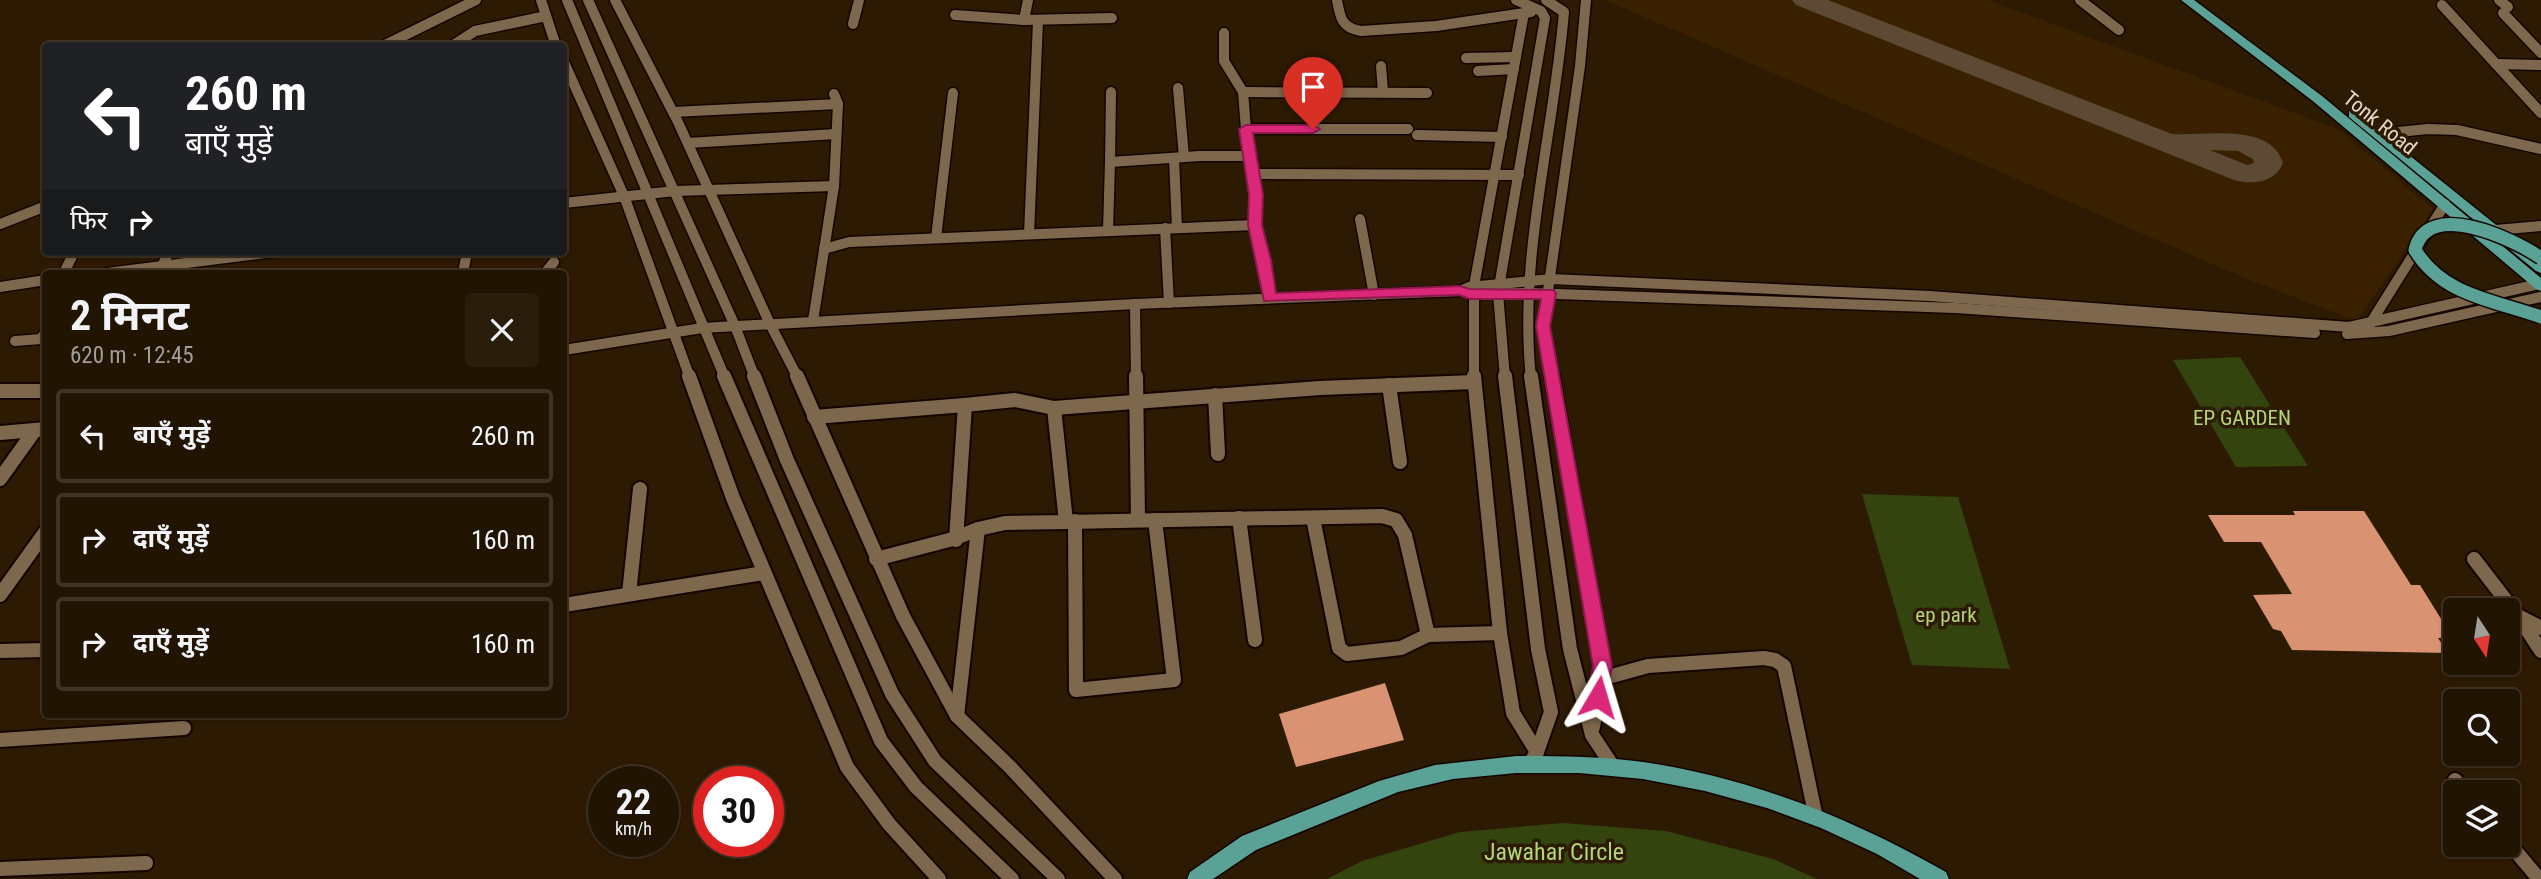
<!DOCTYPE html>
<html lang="hi">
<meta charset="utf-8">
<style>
:root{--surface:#221402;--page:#2a1d0c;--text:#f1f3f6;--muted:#a29e99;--line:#3f3324}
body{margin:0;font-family:"Roboto Condensed","Noto Sans Devanagari",sans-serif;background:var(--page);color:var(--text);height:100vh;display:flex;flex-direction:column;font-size:26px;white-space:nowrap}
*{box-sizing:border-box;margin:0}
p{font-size:23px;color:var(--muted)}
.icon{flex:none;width:38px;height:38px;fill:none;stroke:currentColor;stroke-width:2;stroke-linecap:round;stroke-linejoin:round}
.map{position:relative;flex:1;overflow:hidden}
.sheet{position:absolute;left:42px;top:270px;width:525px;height:448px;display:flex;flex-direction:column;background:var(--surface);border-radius:7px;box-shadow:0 2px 5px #0004,0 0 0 2px var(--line)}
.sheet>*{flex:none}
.hud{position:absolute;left:42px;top:42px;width:525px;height:214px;border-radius:7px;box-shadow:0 2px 5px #0004,0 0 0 2px var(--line);background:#202124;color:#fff;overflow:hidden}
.needle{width:46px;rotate:168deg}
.tools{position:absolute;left:2443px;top:598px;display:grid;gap:14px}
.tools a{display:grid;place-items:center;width:77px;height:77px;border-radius:7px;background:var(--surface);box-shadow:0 2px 5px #0004,0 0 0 2px var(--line);font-size:35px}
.speed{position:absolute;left:588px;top:766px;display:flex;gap:14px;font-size:35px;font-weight:700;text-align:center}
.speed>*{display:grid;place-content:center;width:91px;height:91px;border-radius:50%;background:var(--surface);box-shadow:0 2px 5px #0004,0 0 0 2px var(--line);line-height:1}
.speed small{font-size:18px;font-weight:400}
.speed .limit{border:10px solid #d22;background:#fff;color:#111}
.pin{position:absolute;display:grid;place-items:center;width:60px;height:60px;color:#fff;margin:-72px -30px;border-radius:50% 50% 50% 0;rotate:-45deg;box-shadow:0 0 7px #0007}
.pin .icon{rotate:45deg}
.me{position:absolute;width:77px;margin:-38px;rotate:7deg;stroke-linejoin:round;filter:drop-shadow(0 0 5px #0008)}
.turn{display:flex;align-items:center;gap:24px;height:147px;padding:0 28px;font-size:32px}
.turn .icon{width:91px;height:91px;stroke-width:2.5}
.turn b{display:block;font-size:49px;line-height:60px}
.then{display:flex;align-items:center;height:66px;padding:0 28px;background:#0003;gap:14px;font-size:26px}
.round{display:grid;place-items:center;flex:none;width:74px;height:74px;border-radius:7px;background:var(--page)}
.head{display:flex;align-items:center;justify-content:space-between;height:119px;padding:0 28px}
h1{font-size:42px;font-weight:700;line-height:52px}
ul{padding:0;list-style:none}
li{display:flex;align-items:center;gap:21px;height:94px;margin:0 14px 10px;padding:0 14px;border:4px solid var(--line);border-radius:7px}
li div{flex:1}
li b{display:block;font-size:26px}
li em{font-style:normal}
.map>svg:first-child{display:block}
.built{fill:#392100}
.green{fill:#33440f}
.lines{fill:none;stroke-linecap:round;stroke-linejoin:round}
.taxiway{fill:#5c4a34;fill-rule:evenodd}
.building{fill:#d99272}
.minor-far1-casing{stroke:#140500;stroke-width:13}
.minor-casing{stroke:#140500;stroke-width:18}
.major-casing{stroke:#140500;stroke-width:3}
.minor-far1{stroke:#7e684d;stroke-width:10}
.minor{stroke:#7e684d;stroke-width:14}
.major{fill:#5aa196;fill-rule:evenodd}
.major-bridge-casing{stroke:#140500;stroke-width:16;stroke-linecap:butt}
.major-bridge{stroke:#5aa196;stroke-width:13}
.route{fill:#db2777;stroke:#8e194d;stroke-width:2}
.labels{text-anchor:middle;stroke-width:7;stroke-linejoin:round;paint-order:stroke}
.street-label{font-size:21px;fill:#e5d8c9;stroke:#2d1a02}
.park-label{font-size:21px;fill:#b2d577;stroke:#2d1a02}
.near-park-label{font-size:24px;fill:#b2d577;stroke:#2d1a02}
</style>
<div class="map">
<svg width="2541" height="879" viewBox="0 0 2541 879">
<rect width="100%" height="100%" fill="#2d1a02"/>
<polygon class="built" points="1605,0 1988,0 2338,129 2433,209 2357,321 2249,280"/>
<g class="green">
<polygon points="2240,357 2308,466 2236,467 2173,360"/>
<polygon points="1862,494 1958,497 2010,669 1912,665"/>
<polygon points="1562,823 1666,831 1773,859 1817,879 1327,879 1362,861 1460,832"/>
</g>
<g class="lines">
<path class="taxiway" d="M1792,0h36l344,134c32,2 99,-12 111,29 -8,20 -31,22 -49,17l-438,-175zM2210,150l28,1 15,8 1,4 -7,2z"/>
</g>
<g class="building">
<polygon points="2293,511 2364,511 2411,585 2420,585 2453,638 2438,638 2448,653 2292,650 2281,631 2273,629 2253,595 2292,594 2261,542 2224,542 2208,515 2295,515"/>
<polygon points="1385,683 1404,740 1296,767 1279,714"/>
</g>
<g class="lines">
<g class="minor-far1-casing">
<g id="minor-far1">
<polyline points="541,0 556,46"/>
<polyline points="567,0 725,378"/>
<polyline points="588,0 735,326 755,378"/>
<polyline points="615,0 677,120 770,324 798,378"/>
<polyline points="1028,0 1024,20 1112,18"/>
<path d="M1337,0c3,18 5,28 24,31l75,-5 95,-14"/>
<polyline points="2080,0 2119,30"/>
<polyline points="2499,0 2508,7"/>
<polyline points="2442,5 2541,113"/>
<polyline points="2503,13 2541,53"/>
<polyline points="955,15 1024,20"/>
<polyline points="853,24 859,0"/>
<polyline points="1224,33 1224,61 1243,92 1246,129"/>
<polyline points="383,46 476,0"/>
<polyline points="452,46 475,31 546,16"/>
<polyline points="1466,58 1516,57"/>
<polyline points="564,62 624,196 690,378"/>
<polyline points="2496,64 2541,65"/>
<polyline points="1381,66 1383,92"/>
<polyline points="1478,71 1514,69"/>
<polyline points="1178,88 1184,157"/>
<polyline points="1243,92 1427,93"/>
<polyline points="1324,92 1326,71"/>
<polyline points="673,112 838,104"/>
<polyline points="2378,134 2428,129 2457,130 2541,149"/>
<polyline points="1417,135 1502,137"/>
<polyline points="688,143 836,134"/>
<polyline points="1174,158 1177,228"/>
<polyline points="1110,162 1111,92"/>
<polyline points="1254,174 1246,129 1408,129"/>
<polyline points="564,203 675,191 834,186"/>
<polyline points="1360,219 1374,295"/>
<polyline points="0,224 46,206"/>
<polyline points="1255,225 1254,174 1519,175"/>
<polyline points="1165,228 1169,303"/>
<polyline points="2496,230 2541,226"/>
<polyline points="1108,231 1110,162 1200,156 1250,156"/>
<polyline points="1029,234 1038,21"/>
<polyline points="936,238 953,93"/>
<polyline points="824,249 849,242 1255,225 1264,260 1269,298"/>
<polyline points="162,266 169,252"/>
<polyline points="64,273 74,252"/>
<polyline points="107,273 273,252"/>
<polyline points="463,273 467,252"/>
<polyline points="545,273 554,262"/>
<polyline points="0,287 46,280"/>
<polyline points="1474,294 1528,293 1956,308 2315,333"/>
<polyline points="1135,304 1136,378"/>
<polyline points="813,321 834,186 838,104 834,94"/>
<polyline points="2370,324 2445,204"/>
<polyline points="2347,334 2389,331 2541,297"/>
<polyline points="15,341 41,339 46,331"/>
<polyline points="564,350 702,328 1135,304 1460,291 1469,287 1551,279 1930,296 2349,327 2539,284"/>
<polyline points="1474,378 1474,286 1524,13"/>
<polyline points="1505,378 1498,293 1545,18 1541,11 1516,0"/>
<path d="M1531,378c-13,-122 23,-245 33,-366l-18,-12"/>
<polyline points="1552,378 1543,326 1580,66 1586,0"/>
</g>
</g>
<g class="minor-casing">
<g id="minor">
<polyline points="689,376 733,498 847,767 889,824 939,879"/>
<polyline points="724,376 881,741 916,787 1012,879"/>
<polyline points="754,376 787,460 892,694 935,761 1058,879"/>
<polyline points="797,376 903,616 957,716 1009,766 1115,879"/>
<polyline points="1136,376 1138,520"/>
<polyline points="1474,376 1500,633 1513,713 1537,752"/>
<polyline points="1505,376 1538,649 1551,712 1537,752 1529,765"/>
<polyline points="1531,376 1570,649 1592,735 1614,768"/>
<polyline points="1552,376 1603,666 1593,727"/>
<polyline points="1389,385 1400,462"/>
<polyline points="0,391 41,391"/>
<polyline points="1215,395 1218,454"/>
<polyline points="1054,408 1320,388 1474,382"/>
<polyline points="814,417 965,405"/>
<polyline points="0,433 46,429"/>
<polyline points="0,479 35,430"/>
<polyline points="1239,518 1255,640"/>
<polyline points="1313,518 1339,648 1347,654 1401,648 1428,635"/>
<polyline points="1075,521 1076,690 1174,680 1155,520"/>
<polyline points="1066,522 1382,516 1396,520 1405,535 1428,635 1500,633"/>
<polyline points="956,540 965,405 1015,400 1054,408 1066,522 1005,523 978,529"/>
<polyline points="876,559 953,539 978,529 957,716"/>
<polyline points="2474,559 2518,616 2541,628"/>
<polyline points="629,594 640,489"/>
<polyline points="0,595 46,531"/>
<polyline points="564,605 764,573"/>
<polyline points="2520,619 2541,651"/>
<polyline points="0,651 46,650"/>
<polyline points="1601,679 1648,666 1764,658 1775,660 1784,666 1816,818"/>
<polyline points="0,740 184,728"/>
<polyline points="2455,780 2466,793"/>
<polyline points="2508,842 2539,879"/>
<polyline points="0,869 146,863"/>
</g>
</g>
<g class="major-casing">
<g id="major">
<polygon points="2181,0 2194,0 2322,96 2541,278 2541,291 2536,289 2314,102"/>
<polygon points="2353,110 2541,261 2541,273 2536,271 2349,117 2349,111"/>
<path d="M1516,756c42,0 85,0 127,6 109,16 208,56 303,110l3,7h-29l-43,-25 -56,-26 -54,-20 -62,-17 -62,-12 -64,-6h-63l-63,6 -55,13 -142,58 -43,29h-26l3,-7 52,-36 137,-55 56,-16z"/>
</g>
</g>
<use href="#minor-far1" class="minor-far1"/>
<use href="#minor" class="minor"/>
<use href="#major" class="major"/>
<g class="major-bridge-casing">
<path id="major-bridge" d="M2541,258c-27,-19 -114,-60 -126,-8 28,46 79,50 126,67"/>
</g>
<use href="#major-bridge" class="major-bridge"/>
</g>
<polygon class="route" points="1246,125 1313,125 1320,129 1313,133 1253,133 1263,195 1262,225 1271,260 1276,293 1460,286 1470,289 1554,290 1556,294 1550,326 1612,666 1604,703 1598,705 1591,703 1588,697 1593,666 1536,326 1541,299 1470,299 1459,295 1264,301 1248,225 1249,195 1239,129"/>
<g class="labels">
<g class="street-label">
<text transform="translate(2380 123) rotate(39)" y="7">Tonk Road</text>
</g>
<g class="park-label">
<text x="2242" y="425">EP GARDEN</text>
<text x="1946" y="622">ep park</text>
</g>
<g class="near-park-label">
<text x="1554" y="860">Jawahar Circle</text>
</g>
</g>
</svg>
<div class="tools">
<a><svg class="needle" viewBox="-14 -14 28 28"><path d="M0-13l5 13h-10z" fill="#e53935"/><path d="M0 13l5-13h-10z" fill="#a29e99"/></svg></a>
<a><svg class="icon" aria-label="search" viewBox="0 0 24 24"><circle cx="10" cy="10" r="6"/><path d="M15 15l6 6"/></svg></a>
<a><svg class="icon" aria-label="layers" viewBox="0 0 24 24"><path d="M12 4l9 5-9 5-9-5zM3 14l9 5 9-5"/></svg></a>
</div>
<div class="speed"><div>22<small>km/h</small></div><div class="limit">30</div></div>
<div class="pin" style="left:1313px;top:129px;background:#d93025"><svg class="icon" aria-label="arrive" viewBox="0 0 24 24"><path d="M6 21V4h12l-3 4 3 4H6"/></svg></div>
<svg class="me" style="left:1598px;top:697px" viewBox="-20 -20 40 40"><path d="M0-17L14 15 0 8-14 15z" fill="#db2777" stroke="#fff" stroke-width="4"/></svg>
<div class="hud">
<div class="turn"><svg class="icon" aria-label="left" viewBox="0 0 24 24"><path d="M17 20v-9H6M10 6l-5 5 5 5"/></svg><div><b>260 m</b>बाएँ मुड़ें</div></div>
<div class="then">फिर<svg class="icon" aria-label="right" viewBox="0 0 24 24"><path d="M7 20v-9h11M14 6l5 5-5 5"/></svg></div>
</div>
<section class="sheet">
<div class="head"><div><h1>2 मिनट</h1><p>620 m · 12:45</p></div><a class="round"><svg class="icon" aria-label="close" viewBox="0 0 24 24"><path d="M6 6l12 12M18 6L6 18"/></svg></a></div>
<ul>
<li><svg class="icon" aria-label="left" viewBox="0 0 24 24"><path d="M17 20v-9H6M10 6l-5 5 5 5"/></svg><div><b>बाएँ मुड़ें</b></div><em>260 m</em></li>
<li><svg class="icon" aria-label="right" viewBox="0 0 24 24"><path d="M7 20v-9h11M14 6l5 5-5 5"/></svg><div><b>दाएँ मुड़ें</b></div><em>160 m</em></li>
<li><svg class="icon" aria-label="right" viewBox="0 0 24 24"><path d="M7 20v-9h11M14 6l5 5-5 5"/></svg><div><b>दाएँ मुड़ें</b></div><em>160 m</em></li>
</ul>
</section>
</div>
